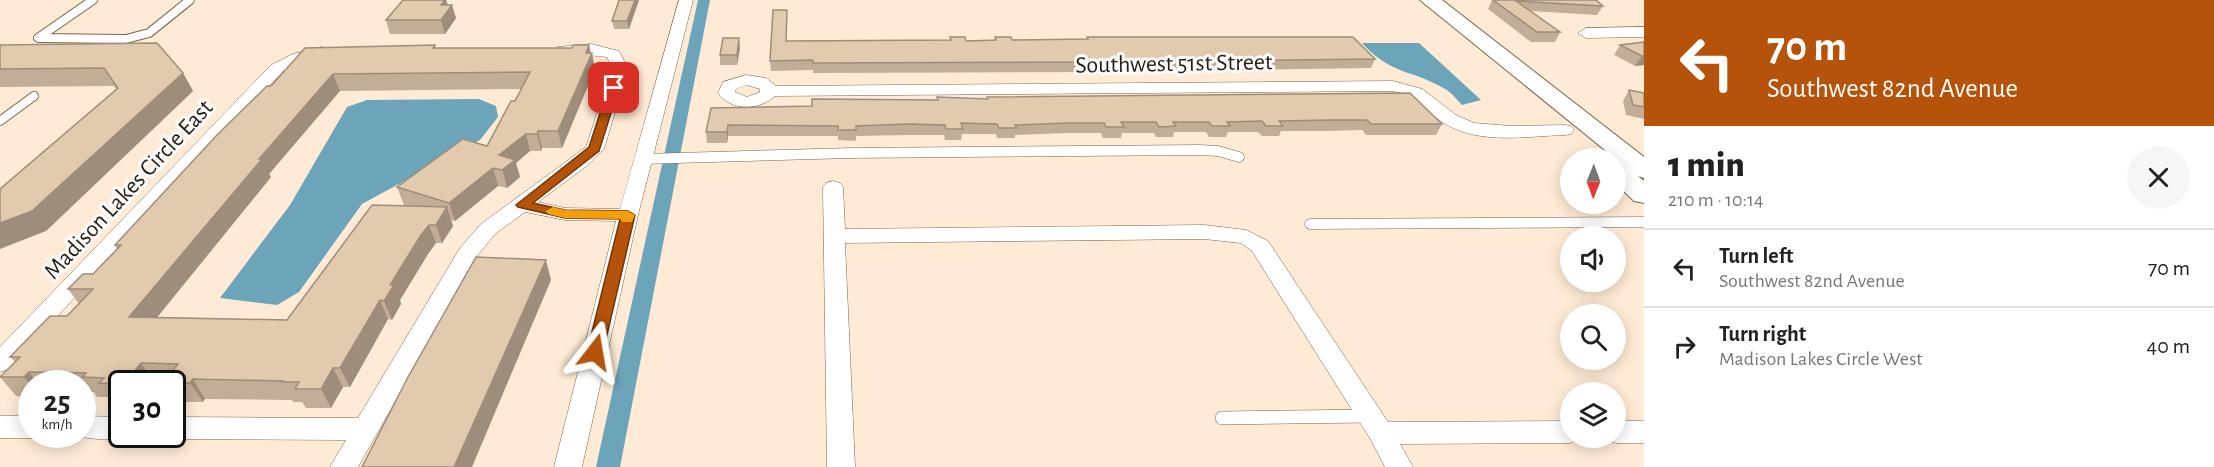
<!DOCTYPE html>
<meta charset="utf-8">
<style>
:root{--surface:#fff;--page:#f6f6f6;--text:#222;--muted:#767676;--line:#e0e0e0}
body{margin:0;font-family:"Alegreya Sans",sans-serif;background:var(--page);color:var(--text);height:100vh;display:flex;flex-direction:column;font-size:22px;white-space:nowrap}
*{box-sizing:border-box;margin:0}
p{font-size:20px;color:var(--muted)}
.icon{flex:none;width:33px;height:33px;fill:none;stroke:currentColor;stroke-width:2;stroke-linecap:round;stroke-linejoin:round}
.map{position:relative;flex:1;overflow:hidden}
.details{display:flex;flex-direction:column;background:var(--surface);width:570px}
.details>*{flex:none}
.top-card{background:#b45309;color:#fff;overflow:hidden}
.needle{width:39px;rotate:181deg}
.tools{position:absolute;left:1560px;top:148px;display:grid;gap:12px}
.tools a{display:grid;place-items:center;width:66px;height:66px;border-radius:50%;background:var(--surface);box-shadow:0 3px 15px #0003;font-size:30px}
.speed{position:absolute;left:18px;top:370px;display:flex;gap:12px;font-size:30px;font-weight:700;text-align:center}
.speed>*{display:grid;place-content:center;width:78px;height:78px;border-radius:50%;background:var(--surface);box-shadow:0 3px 15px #0003;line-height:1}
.speed small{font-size:15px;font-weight:400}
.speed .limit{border:3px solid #111;border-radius:9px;background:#fff;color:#111}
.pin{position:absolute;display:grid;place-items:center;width:51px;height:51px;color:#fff;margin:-26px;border-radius:12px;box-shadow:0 3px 9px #0006}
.me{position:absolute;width:66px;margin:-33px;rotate:14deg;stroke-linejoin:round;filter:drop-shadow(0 0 4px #0008)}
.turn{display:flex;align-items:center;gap:21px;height:126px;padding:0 24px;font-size:27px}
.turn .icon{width:78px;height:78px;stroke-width:2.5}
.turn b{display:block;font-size:42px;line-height:51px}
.round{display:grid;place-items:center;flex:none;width:63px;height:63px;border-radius:32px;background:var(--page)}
.headline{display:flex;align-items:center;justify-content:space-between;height:102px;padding:0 24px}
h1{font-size:36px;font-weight:800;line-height:45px}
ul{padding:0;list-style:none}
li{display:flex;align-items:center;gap:18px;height:78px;padding:0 24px;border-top:2px solid var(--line)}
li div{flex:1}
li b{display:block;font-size:22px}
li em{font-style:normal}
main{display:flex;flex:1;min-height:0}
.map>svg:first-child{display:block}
.water{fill:#6ca4b9}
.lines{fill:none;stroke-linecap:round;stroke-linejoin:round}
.canal{fill:#6ca4b9;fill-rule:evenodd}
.lane-far2-casing{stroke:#79644b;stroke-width:10}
.lane-far1-casing{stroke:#79644b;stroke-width:11}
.lane-casing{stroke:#79644b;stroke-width:14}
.street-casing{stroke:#79644b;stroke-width:1}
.secondary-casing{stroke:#79644b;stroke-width:2}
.lane-far2{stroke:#fff;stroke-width:8}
.lane-far1{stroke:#fff;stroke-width:10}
.lane{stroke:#fff;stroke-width:13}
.street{fill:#fff;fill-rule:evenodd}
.secondary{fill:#fff;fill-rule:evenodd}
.wall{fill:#c2ae96;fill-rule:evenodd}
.shaded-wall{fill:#9e8d7a}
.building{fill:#e2caaf;stroke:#9e8d7a;stroke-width:1.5}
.route{fill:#b45309;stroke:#753606;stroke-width:1.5}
.slow{fill:#f59e0b}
.labels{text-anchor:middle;stroke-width:6;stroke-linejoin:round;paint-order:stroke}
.street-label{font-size:24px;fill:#251c12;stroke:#fcfcfc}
</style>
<main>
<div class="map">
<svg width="1644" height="467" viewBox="0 0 1644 467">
<rect width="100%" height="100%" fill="#ffebd5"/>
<g class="water">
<path d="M1362,43h57l62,57 -19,5c-5,-5 -11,-13 -17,-16 -33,-20 -53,-13 -83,-46z"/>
<polygon points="479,99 496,106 498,117 480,140 362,204 299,292 277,305 220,298 290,205 347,107 367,100"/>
</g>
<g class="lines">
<polygon class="canal" points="698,0 710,0 620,467 596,467"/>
<g class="lane-far2-casing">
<g id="lane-far2">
<polyline points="93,0 38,38 126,39 149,33 190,0"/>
<polyline points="0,121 34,96"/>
</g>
</g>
<g class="lane-far1-casing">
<g id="lane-far1">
<polyline points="642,159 851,153 1200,150 1218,151 1239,157"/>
<polyline points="1310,224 1644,222"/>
</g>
</g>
<g class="lane-casing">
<polyline id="lane" points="1222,418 1370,416"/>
</g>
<g class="street-casing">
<g id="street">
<path d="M679,0h14l-55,215 -56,252h-28l62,-246 -51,-1 -40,-8 -30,22 -18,22 -119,211h-28l16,-27 -174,-1 -9,-3 9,-1v-18l186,1 102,-170 21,-24 105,-77 26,-79 -5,-11c-17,-3 -34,0 -50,-4l-2,-3 2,-3 34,-3 28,7 9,17 -24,81 -16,16 -50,37 27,6 55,1z"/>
<polygon points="1644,27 1644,37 1586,38 1578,33 1586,28"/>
<polygon points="322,47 328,49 330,52 328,55 304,61 283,71 9,369 0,372 0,347 271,65 293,54"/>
<path d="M746,75l20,3 10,8 617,-5 29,8 34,26 18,8 37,3 54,-1 6,1 3,4 -3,4 -6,1c-36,1 -80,9 -114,-8 -22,-11 -33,-31 -58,-36l-618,5c-16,15 -44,15 -57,-3l5,-11zM747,85l13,4v3l-13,5 -12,-5 1,-3z"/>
<polygon points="833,181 840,183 843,187 845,229 1204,225 1246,230 1268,241 1388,422 1570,421 1570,438 1580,438 1570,443 1400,444 1413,467 1385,467 1371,440 1252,251 1241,243 1204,239 845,243 855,467 827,467 823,187 826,183"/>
<polygon points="0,416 32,416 32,435 40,435 32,438 0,438"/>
<path d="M82,416l40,1v18h10c-16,6 -42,5 -58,0h8z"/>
<polygon points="1616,421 1644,421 1644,443 1616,443 1607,440 1616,438"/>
</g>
</g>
<g class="secondary-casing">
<polygon id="secondary" points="1420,0 1442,0 1644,157 1644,178 1638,176 1644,181 1644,203 1634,201 1616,184 1616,163 1621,164 1616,159"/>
</g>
<use href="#lane-far2" class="lane-far2"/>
<use href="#lane-far1" class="lane-far1"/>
<use href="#lane" class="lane"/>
<use href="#street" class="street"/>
<use href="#secondary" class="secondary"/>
</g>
<g class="wall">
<polygon points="403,0 446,0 448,5 456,18 445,34 390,34 386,20"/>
<polygon points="619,0 639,0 629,29 614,29 612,21"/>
<polygon points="1492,0 1596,0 1603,6 1597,15 1531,11 1560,32 1555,42 1531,42 1488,9"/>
<polygon points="787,19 786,41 950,40 950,37 966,41 994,40 995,37 1012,40 1087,39 1087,37 1375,59 1371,68 1116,72 813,73 813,70 771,71 770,61"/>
<polygon points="1644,42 1644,65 1635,66 1614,55 1620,45"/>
<polygon points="0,45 183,73 193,91 46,231 116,89 114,86 0,87"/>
<path d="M435,45l1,3h136l17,-3 6,24 -33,79h-20l-1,3h-11l-14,12 4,14 -13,11 -9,-2 -43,35 -4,-1 2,6 -11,17h-6l-8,11 -28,46 1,4 -9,16 -4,-1 -38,68h-7l-12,21h-25l-4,-6h-9l-1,-2 -87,-1 -2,3h-26l-5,-7v-11h-7l-1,-1 -42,1v19h-8l-5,-6h-12l-3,-5h-12v-8h-50v13l-16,-1 -16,-19 15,-15 -5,-5 57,-41 12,-12 -11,-15 25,-15 24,-25 -2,-4 156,-159zM521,89l-6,12 -28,45 -90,41 7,18 4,1 -121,114 -130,-3 114,-140 -2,-3 71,-83z"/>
<polygon points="740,48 737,65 720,65 720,55"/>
<polygon points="1629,90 1644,93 1644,119 1626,115 1623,101"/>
<polygon points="937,97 987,99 987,97 1442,124 1436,135 1366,135 1362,130 1327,131 1281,131 1279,136 1262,136 1258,132 1228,132 1226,137 1209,137 1206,132 1174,132 1173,137 1156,137 1154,133 1122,133 1121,138 1103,138 1101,133 1066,133 1015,135 1015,138 997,138 996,134 962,134 961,140 945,140 944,135 908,135 856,136 856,141 838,140 838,136 728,136 727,143 707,143 706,132 711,108 812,106 937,100"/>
</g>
<g class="shaded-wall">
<polygon points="445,0 446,0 449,9 452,5 456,18 445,34 441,20 441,5"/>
<polygon points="635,0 639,0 629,29 627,21"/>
<polygon points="739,38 740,48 737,65 737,55"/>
<polygon points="589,45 591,56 592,53 595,69 562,148 558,131"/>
<polygon points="1642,56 1644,56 1644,65 1635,66"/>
<polygon points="183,73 193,91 46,231 0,249 0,223"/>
<polygon points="333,74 340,91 269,174 271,177 142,336 129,317 259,159"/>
<polygon points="728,125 728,136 727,143 727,132"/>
<polygon points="538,131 542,148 541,151 537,134"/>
<polygon points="526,134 530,151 516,163 520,177 507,188 499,155"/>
<polygon points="493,168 498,186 455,221 449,203"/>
<polygon points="447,207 453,226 442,243 436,225"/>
<polygon points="429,225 436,243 428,254 400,300 401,304 392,320 384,301 390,285 421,235"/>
<polygon points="546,260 551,280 472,467 454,467"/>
<polygon points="380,300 388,319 350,387 340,368"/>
<polygon points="141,363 154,383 153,384 124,384"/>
<polygon points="333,368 343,387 331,408 321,389"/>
<polygon points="29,372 38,384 32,384 32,386 24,377"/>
<polygon points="193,379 205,399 203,402 190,383"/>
</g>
<g class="building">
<polygon points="403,0 445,0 441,5 452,5 441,20 386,20"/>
<polygon points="619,0 635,0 627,21 612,21"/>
<polygon points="1493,0 1596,0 1603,6 1516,1 1560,32 1537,32"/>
<polygon points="773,10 787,10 786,41 951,40 950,37 965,37 966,41 996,40 995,37 1011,37 1012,40 1088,39 1087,37 1353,37 1375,59 1119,62 813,63 813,60 770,61"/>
<polygon points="723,38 739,38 737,55 720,55"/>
<polygon points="1644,42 1644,56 1642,56 1620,45"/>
<polygon points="157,43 183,73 32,211 0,223 0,189 118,88 104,68 0,69 0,45"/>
<polygon points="435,45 433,48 572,48 573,45 589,45 586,53 592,53 558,131 538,131 537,134 526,134 499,155 515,160 502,170 493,168 449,203 397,187 463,139 487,146 511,101 515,101 530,72 333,74 259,159 262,159 129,317 287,320 372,205 447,207 436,225 429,225 421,235 390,285 394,285 384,301 380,300 340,368 333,368 321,389 295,389 299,382 282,382 283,381 193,379 190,383 164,382 178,364 141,363 124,384 99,383 104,378 82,377 86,373 29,372 24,377 0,377 20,357 10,357 50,316 67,316 93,289 68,289 83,274 93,274 121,245 115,245 217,135 267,86 271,86 305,48"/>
<polygon points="1629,90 1644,93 1644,107 1633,105"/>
<polygon points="1410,93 1442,124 1371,124 1367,120 1331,120 1279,121 1283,126 1266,126 1262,121 1227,122 1230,126 1212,126 1209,122 1173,122 1176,126 1159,127 1156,122 1121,122 1124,127 1106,127 1104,123 1068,123 1015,125 1017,128 999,128 997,124 961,123 963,129 946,129 945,125 909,124 856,126 856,130 838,130 838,126 728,125 727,132 706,132 711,108 812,106 812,99 938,100 937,97 988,99 987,97"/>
<polygon points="476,257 546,260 454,467 362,467 408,377"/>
</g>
<polygon class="route" points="614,85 619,88 599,151 533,203 565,210 628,211 635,215 603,352 601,356 589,356 587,352 620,219 565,218 518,207 516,205 589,147 608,88"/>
<polygon class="slow" points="553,207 565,210 628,211 635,215 632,222 622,222 620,219 565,218 548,214 546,211"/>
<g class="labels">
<g class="street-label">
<text transform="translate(1174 63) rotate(-1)" y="8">Southwest 51st Street</text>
<text transform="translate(128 189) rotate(-47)" y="8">Madison Lakes Circle East</text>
</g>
</g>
</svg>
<div class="tools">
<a><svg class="needle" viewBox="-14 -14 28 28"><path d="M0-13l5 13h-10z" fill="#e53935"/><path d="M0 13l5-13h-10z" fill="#767676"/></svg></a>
<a><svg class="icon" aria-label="sound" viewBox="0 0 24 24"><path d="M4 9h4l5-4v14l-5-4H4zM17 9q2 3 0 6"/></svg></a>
<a><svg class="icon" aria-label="search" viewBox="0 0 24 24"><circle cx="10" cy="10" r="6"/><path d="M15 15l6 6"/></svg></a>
<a><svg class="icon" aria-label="layers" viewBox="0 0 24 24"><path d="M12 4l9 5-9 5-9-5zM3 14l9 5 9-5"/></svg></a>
</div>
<div class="speed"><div>25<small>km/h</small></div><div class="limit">30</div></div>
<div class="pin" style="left:614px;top:88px;background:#d93025"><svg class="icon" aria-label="arrive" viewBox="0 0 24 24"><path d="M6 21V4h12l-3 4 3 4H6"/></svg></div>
<svg class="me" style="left:595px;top:352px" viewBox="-20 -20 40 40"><path d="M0-17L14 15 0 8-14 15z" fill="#b45309" stroke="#fff" stroke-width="4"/></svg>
</div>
<section class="details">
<div class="top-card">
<div class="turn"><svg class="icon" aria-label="left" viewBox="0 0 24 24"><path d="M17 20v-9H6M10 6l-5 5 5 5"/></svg><div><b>70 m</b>Southwest 82nd Avenue</div></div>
</div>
<div class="headline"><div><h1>1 min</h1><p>210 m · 10:14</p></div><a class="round"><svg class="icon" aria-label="close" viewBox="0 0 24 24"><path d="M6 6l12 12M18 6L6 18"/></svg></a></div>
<ul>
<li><svg class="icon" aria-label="left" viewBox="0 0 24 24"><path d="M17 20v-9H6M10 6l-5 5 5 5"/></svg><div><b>Turn left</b><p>Southwest 82nd Avenue</p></div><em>70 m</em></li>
<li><svg class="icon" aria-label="right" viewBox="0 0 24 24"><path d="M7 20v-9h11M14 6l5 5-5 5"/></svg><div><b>Turn right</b><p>Madison Lakes Circle West</p></div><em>40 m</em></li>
</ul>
</section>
</main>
